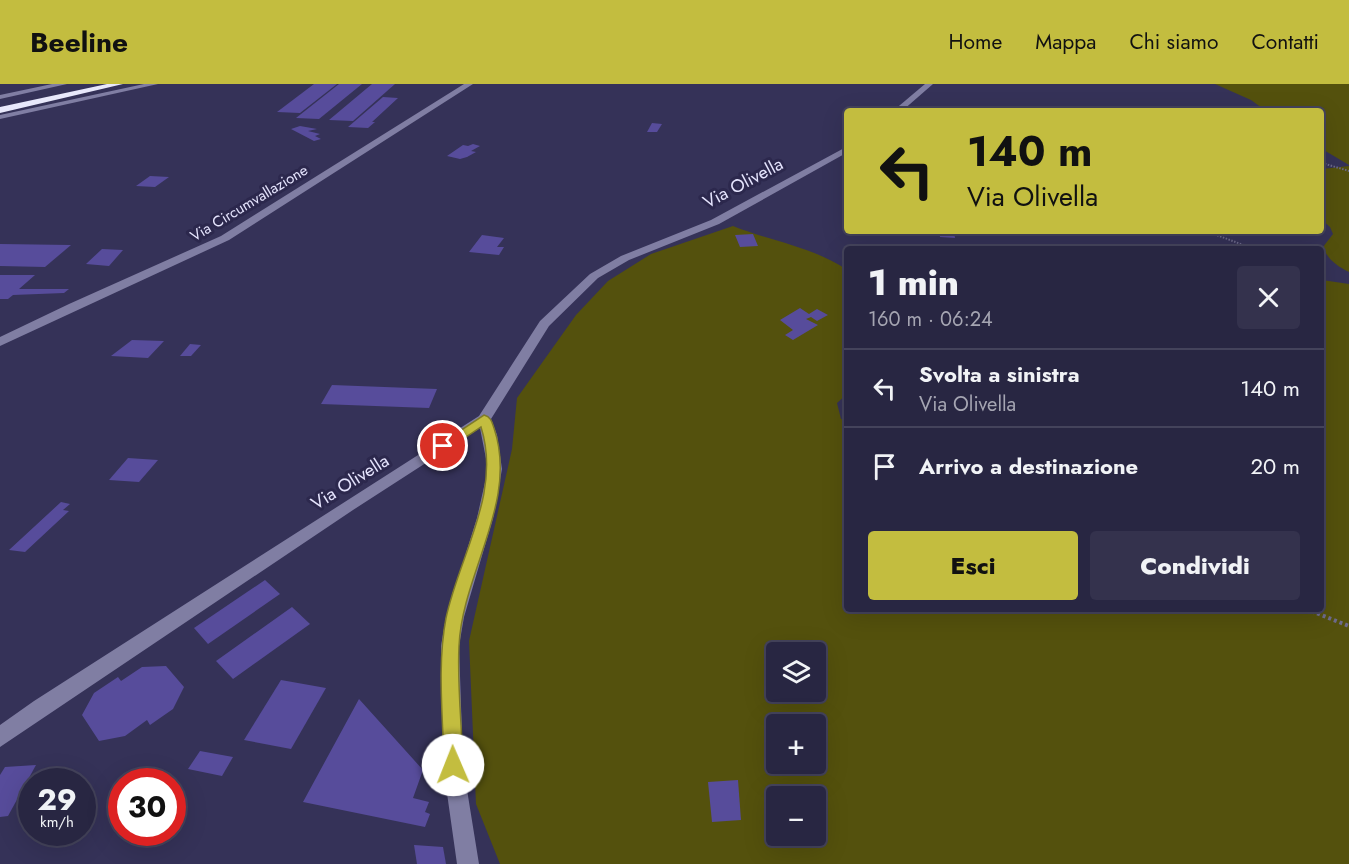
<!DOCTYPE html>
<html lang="it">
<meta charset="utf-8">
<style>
:root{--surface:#282642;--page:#34324d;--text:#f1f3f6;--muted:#a5a5b2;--line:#44435b;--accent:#c3bd3f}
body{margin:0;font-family:Jost,sans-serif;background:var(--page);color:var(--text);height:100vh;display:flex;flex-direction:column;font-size:22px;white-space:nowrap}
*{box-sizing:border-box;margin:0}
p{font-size:20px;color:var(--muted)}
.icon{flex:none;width:33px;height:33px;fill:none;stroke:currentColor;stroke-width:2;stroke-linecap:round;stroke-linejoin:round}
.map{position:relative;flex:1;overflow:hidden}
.sheet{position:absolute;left:844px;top:162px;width:480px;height:366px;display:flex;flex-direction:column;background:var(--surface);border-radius:6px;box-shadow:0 6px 24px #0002,0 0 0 2px var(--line)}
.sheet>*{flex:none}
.banner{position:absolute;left:844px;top:24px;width:480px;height:126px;border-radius:6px;box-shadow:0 6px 24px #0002,0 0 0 2px var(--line);background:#c3bd3f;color:#111;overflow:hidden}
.buttons{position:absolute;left:766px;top:558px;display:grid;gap:12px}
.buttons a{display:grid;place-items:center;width:60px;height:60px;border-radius:6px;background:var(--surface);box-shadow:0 6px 24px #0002,0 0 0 2px var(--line);font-size:30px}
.speed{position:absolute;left:18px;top:684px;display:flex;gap:12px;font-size:30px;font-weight:700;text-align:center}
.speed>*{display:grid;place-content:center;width:78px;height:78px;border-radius:50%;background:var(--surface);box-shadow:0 6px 24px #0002,0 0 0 2px var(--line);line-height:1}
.speed small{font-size:15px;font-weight:400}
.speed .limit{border:9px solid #d22;background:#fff;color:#111}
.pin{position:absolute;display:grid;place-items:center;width:51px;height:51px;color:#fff;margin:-26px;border:3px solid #fff;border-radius:50%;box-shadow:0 2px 6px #0007}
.me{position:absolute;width:66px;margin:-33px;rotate:359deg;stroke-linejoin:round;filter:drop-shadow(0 0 4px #0008)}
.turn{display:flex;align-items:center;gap:21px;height:126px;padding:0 24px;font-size:27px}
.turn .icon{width:78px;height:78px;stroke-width:2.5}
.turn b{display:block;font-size:42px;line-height:51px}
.round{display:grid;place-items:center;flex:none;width:63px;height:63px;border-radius:6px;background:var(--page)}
.headline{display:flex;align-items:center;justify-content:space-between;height:102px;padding:0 24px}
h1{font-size:36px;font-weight:800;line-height:45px}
.primary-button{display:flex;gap:12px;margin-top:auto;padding:12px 24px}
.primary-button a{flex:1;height:69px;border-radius:6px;background:var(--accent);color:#111;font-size:24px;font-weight:800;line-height:69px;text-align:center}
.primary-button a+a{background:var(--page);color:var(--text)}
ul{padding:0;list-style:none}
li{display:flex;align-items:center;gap:18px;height:78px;padding:0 24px;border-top:2px solid var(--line)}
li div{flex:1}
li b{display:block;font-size:22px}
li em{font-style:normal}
header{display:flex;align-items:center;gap:36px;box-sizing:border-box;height:84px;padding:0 30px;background:var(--accent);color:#111}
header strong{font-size:28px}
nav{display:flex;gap:33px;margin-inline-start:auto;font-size:21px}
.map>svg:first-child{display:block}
.green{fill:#54510d;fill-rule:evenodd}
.building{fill:#574c9b}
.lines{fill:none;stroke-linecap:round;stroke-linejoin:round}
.path-far2{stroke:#6d6a8c;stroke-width:2;stroke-dasharray:1.5 1.5;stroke-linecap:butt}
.path-far1{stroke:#6d6a8c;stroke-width:3;stroke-dasharray:2 2;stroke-linecap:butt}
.path{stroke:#6d6a8c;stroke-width:4;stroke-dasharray:3 3;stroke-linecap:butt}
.minor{fill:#807ea3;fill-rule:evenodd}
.highway{fill:#e8e8fb;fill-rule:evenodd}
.route{fill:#c3bd3f;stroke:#7f7b29;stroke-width:1.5}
.labels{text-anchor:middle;stroke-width:6;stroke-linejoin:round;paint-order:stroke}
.far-street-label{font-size:15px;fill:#e5e4fd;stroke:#2c284d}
.street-label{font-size:18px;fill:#e5e4fd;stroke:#2c284d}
</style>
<header>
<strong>Beeline</strong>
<nav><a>Home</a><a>Mappa</a><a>Chi siamo</a><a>Contatti</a></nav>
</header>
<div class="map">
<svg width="1349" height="780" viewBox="0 0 1349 780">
<rect width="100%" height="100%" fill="#353258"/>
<g class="green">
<polygon points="1215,0 1349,0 1349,81 1322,65 1322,27 1266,27 1251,16"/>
<path d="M1349,82v106c-12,-6 -21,-12 -26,-25l10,-13 -3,-7 -8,-7v-51z"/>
<path d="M733,142c37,15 81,21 114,44v124l-10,9 4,16 6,1 1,189h474v-329l27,4v580h-849l-24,-60 -7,-163 43,-192 5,-51 59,-83 32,-34 43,-27zM777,568h39v40h-39zM777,640h39v40h-39zM777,712h39v40h-39z"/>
</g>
<g class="building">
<polygon points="314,0 337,0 300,29 277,28"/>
<polygon points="339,0 362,0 319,35 296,34"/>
<polygon points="372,0 395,0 353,37 329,36"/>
<polygon points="383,13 398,14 372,38 375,38 368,44 348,43"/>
<polygon points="652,39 662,40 657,48 647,48"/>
<polygon points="300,42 317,45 308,47 320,50 315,52 321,55 314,57 291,45"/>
<polygon points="473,60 480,62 471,67 476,68 467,73 460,75 447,72 463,61 468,62"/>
<polygon points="150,92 169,93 155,103 136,102"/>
<polygon points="939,147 954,147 955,154 940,153"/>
<polygon points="753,150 758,162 740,163 735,151"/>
<polygon points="482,151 504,154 497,163 504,163 499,171 469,168"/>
<polygon points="0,160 71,161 45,183 0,182"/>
<polygon points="102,165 123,166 109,182 86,180"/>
<polygon points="0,191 35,191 19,205 69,205 64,209 13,211 8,215 0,215"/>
<polygon points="800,224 809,230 817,225 828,231 817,237 811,233 806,235 818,241 793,256 785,251 793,246 780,236"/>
<polygon points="132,256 164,257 148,274 111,272"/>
<polygon points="190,260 201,261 191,272 180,272"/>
<polygon points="332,301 437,305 429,324 321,320"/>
<polygon points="128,374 158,376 139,398 109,396"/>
<polygon points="61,418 70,420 63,426 69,427 25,468 9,466"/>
<polygon points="265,496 280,510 208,560 194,544"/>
<polygon points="292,523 310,540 233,595 216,577"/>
<polygon points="166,582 184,603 173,625 150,641 147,636 125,652 99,657 82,631 94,609 118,593 121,597 142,583"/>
<polygon points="281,596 326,604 291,665 244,656"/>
<polygon points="359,615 423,686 413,714 429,718 425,728 430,730 425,743 303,718"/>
<polygon points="200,667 233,673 222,692 188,685"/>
<polygon points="36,681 8,732 0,733 0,691 5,683"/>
<polygon points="738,696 741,736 712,738 708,698"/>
<polygon points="414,761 443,763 446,780 417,780"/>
</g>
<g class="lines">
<g class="path-far2">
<polyline points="1322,79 1349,87"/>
<polyline points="1206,147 1254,165"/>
</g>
<polyline class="path-far1" points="1322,262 1324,268 1322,270"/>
<polyline class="path" points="1306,525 1349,542"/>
<g class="minor">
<polygon points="52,0 67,0 0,15 0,11"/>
<polygon points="144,0 158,0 0,35 0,31"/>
<polygon points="464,0 473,0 229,156 0,262 0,253 69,220 221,152"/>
<polygon points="925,0 933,0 902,27 893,27"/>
<polygon points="848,62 848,68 719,140 629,176 598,194 549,242 491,335 497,351 502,385 493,434 464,533 459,562 463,681 479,780 457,780 443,681 441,562 446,533 477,434 488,385 480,344 353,426 0,663 0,641 34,617 479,332 540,237 590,190 621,172 711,136"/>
</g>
<polygon class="highway" points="107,0 123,0 0,29 0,23"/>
</g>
<path class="route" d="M484,331c7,2 8,7 10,13 25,74 -32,145 -35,218 -2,39 3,80 4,119l-3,7 -7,2 -6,-2 -3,-7c-1,-48 -7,-100 2,-147 13,-62 56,-125 35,-191l-33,22 -5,1 -6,-4z"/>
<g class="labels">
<g class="far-street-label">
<text transform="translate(249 119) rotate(-31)" y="5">Via Circumvallazione</text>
</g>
<g class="street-label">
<text transform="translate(743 99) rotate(-28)" y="6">Via Olivella</text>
<text transform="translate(350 398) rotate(-32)" y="6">Via Olivella</text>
</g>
</g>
</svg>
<div class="buttons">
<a><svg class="icon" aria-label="layers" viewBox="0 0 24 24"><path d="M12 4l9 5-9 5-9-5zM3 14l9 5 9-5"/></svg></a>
<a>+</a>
<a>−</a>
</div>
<div class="speed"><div>29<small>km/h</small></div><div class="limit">30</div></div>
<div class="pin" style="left:443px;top:362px;background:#d93025"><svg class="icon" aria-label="arrive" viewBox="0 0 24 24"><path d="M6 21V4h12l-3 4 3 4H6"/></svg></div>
<svg class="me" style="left:453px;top:681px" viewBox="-20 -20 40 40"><circle r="19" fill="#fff"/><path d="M0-13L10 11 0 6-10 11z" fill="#c3bd3f"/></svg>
<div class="banner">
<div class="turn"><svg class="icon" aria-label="left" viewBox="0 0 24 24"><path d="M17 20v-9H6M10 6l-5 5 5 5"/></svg><div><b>140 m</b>Via Olivella</div></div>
</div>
<section class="sheet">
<div class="headline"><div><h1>1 min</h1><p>160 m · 06:24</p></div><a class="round"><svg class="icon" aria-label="close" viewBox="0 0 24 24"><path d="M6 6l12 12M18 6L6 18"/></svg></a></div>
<ul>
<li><svg class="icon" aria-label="left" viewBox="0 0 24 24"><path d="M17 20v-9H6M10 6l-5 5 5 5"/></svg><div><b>Svolta a sinistra</b><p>Via Olivella</p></div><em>140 m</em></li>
<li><svg class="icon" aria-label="arrive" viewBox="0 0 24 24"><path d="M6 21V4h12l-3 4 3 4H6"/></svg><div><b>Arrivo a destinazione</b></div><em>20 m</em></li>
</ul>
<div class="primary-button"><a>Esci</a><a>Condividi</a></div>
</section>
</div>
